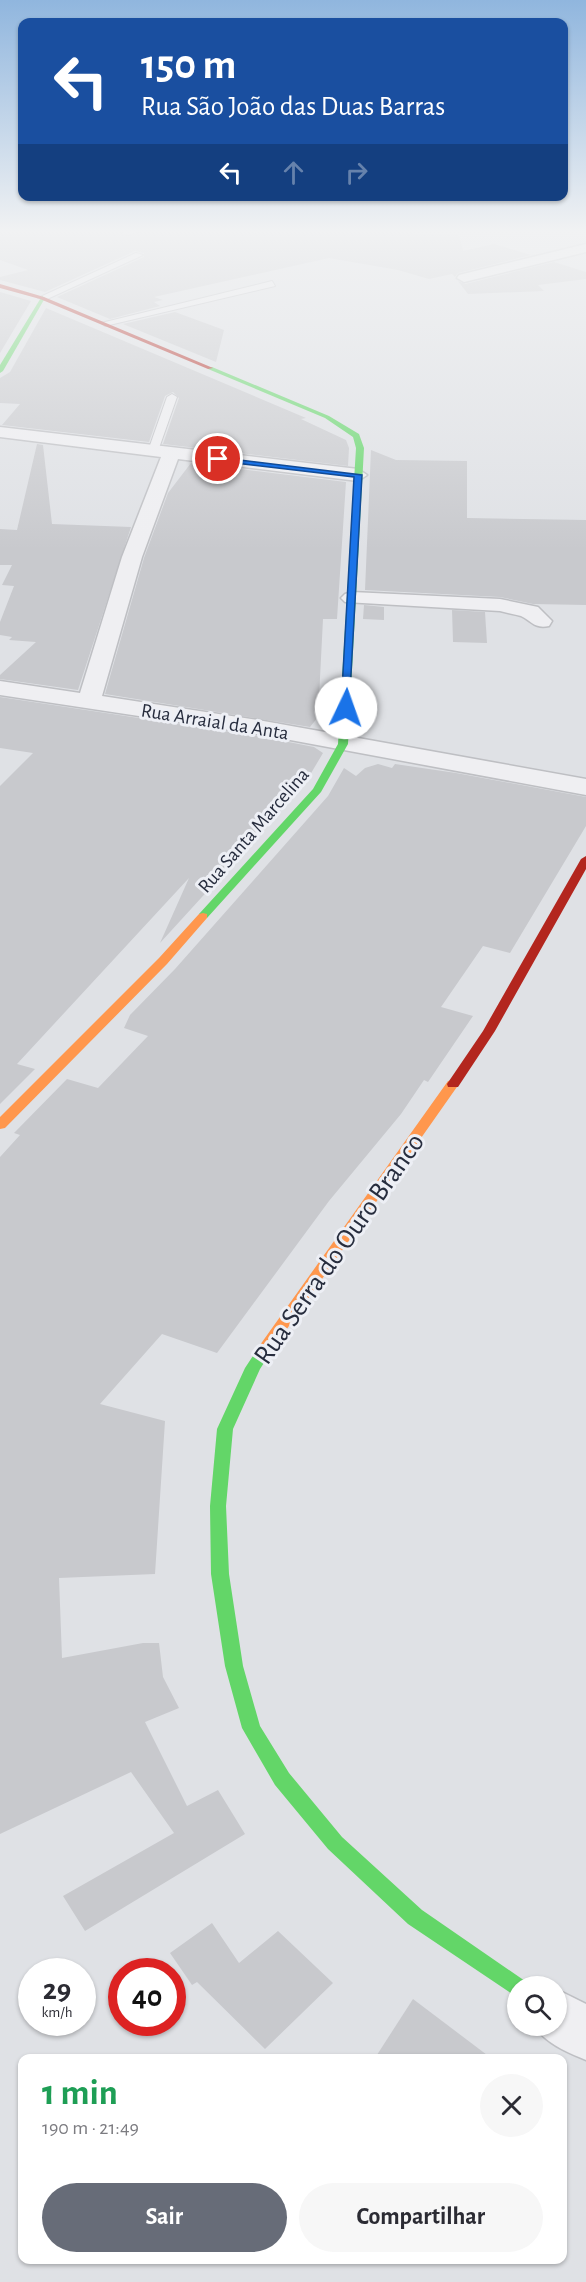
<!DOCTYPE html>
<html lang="pt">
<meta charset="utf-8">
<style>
:root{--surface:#fff;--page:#f7f7f7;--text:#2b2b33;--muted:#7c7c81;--accent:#676c78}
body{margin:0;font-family:"Alegreya Sans",sans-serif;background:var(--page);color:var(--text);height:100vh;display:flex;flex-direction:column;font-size:22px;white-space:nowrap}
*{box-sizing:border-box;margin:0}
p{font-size:20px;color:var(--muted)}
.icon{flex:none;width:33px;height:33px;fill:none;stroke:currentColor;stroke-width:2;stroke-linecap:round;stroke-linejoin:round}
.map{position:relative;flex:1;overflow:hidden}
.details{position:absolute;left:18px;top:2054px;width:549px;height:210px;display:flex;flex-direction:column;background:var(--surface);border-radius:12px;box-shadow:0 2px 4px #0004}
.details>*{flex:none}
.top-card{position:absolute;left:18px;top:18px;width:550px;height:183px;border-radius:12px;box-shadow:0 2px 4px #0004;background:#1a4fa0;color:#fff;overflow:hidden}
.buttons{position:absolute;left:507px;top:1976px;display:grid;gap:12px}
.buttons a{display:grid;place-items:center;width:60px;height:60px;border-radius:50%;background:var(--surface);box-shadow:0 2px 4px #0004;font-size:30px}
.speed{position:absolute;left:18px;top:1958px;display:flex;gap:12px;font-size:30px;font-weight:700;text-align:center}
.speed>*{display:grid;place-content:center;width:78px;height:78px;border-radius:50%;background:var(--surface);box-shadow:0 2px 4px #0004;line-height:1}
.speed small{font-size:15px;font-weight:400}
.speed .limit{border:9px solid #d22;background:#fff;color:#111}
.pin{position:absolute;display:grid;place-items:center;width:51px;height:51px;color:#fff;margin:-26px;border:3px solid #fff;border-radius:50%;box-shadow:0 2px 6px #0007}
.me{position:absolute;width:66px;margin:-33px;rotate:3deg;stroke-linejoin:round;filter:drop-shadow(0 0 4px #0008)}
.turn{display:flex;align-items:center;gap:21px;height:126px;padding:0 24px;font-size:27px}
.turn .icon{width:78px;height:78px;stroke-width:2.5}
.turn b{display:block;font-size:42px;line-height:51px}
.lanes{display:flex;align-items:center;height:57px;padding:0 24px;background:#0003;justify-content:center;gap:30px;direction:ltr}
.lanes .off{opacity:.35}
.round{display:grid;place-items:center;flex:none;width:63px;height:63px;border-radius:32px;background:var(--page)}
.summary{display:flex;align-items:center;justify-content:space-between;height:102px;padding:0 24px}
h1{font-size:36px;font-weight:600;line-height:45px;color:#1e9e55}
.primary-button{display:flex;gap:12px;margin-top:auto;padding:12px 24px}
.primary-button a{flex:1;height:69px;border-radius:36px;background:var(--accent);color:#fff;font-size:24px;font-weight:600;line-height:69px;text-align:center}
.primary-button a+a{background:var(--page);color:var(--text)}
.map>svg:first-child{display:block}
.building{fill:#c8c9cd}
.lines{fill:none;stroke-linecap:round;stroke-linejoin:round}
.lane-casing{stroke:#bebfc3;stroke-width:2}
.street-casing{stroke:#bebfc3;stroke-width:3}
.lane{fill:#efeff2;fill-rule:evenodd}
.street{fill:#efeff2;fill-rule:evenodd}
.fast{fill:#63d668;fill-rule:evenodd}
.slow{fill:#ff974d;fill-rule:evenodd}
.jam{fill:#b3261e;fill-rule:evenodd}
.route{fill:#1a73e8;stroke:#114b97;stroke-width:1.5}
.labels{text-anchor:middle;stroke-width:6;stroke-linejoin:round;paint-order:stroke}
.far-street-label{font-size:20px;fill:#272d3e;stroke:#edeff5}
.near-street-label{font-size:28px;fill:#272d3e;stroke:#edeff5}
</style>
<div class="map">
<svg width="586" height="2282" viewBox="0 0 586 2282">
<rect width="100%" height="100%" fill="#dfe1e5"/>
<g class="building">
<polygon points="0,230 119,230 129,237 142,230 412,230 413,235 459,235 463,251 494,244 531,255 458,273 455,277 452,274 429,279 398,270 329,258 154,297 163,300 154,302 160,306 110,319 57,297 144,257 144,253 135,251 45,292 0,280 0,277 28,270 0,260"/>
<polygon points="554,262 586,272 586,279 538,285 544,291 468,294 458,281 465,284"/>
<polygon points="0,292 31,301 0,353"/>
<polygon points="46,308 306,418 301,419 346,440 349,448 348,466 163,444 179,398 173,392 165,396 149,442 2,425 20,404 0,403 0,378 10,372"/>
<polygon points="175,312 224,330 216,362 123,324"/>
<polygon points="37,444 43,445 52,524 131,527 78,690 0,679 0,675 36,642 9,640 12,637 0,635 0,622 14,586 2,585 12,565 0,565 0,529 17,530"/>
<polygon points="371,450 396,460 467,461 467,518 586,520 586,605 533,604 500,597 365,590"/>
<polygon points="191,463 346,482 337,619 323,619 318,717 310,727 105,694 144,558 168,493"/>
<polygon points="364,605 384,607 384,620 363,619"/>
<polygon points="452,610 485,612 487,643 453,642"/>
<polygon points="0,697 258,736 314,747 323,753 304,785 160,943 189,878 17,1064 35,1069 0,1104 0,786 33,753 0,748"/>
<polygon points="378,764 392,768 395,764 456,773 586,797 586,826 510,953 483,946 441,1007 473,1016 428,1082 424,1080 401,1114 329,1201 217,1353 162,1334 100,1404 165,1421 155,1574 59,1578 62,1658 143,1643 159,1643 163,1677 179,1708 145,1722 187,1806 218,1790 245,1834 85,1931 63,1896 174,1833 131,1772 0,1834 0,1157 20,1135 14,1133 67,1079 98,1088 148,1036 124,1028 130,1015 175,969 328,796 344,768 356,776 365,768"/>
<polygon points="212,1923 239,1963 278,1931 333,1983 265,2049 197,1982 192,1985 170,1953"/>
<polygon points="413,1999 491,2058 375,2058"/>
</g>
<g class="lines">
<g class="lane-casing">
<g id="lane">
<polygon points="136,253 143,255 45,300 38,298"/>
<polygon points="272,281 275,286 105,326 101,323"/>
<polygon points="172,394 177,397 158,451 149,453 148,451 167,397"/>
</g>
</g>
<g class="street-casing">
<g id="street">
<polygon points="140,230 128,235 121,231 122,230"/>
<polygon points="586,244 586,252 464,282 457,278 459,275"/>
<polygon points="0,427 358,469 367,475 358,481 178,459 142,557 102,696 258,720 586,779 586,795 258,734 0,695 0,681 80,693 122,557 161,457 0,437"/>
<path d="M352,592l148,7 38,8 14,14 -3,5c-15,3 -17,-5 -28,-10 -7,-2 -14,-3 -21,-5l-155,-9 -4,-4 4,-4z"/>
<path d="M556,1989l30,15v56c-17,-7 -44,-18 -51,-35h21z"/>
</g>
</g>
<use href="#lane" class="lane"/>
<use href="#street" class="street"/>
<g class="fast">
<polygon points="42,296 45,298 3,371 0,373 0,365"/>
<polygon points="208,367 212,367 329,416 359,434 364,448 348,744 321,792 207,918 199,918 199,914 313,789 338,744 356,448 353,437 325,418 208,369"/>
<polygon points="265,1344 270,1345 273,1349 260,1369 233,1429 226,1506 229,1574 243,1666 260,1726 289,1773 342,1837 422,1910 525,1981 528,1986 518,1986 518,1998 408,1924 328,1849 275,1785 242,1728 225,1666 211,1574 210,1506 217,1429 245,1368 260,1345"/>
</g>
<g class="slow">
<polygon points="203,913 207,914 207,918 167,964 5,1128 0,1129 0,1117 159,958 199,914"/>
<polygon points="453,1080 459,1084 270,1353 260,1353 257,1349 260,1345 448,1081"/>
</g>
<g class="jam">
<polygon points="0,284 44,297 213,368 208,369 40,299 0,288"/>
<polygon points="586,856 586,869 495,1031 458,1087 448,1087 447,1084 483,1031 581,859"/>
</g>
</g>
<linearGradient id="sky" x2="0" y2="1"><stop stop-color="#90b6de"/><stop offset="0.42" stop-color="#f1f2f3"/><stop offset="1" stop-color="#f1f2f3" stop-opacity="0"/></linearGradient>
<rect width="586" height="550" fill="url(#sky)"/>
<polygon class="route" points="215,457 362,475 349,710 341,708 354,477 218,461"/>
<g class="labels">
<g class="far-street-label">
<text transform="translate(215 721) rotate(9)" y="7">Rua Arraial da Anta</text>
<text transform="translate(253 830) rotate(-49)" y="7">Rua Santa Marcelina</text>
</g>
<g class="near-street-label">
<text transform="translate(338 1248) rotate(-55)" y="10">Rua Serra do Ouro Branco</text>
</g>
</g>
</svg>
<div class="buttons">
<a><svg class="icon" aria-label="search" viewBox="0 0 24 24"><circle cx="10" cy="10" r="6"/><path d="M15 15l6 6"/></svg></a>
</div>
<div class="speed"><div>29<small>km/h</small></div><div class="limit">40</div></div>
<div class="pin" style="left:218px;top:459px;background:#d93025"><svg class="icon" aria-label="arrive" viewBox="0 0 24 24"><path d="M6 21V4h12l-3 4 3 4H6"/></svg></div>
<svg class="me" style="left:346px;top:708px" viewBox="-20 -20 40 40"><circle r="19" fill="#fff"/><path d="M0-13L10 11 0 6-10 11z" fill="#1a73e8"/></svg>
<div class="top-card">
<div class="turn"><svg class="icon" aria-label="left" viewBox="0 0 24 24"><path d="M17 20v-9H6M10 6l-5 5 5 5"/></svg><div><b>150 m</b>Rua São João das Duas Barras</div></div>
<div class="lanes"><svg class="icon" aria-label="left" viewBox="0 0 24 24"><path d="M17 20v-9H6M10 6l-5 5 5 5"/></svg><svg class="icon off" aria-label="ahead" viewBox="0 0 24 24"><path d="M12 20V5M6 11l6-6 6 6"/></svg><svg class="icon off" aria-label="right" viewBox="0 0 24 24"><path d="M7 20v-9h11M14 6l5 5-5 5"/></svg></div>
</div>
<section class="details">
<div class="summary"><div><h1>1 min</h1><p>190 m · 21:49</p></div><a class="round"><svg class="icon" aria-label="close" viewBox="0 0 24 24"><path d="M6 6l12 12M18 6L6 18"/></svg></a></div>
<div class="primary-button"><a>Sair</a><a>Compartilhar</a></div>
</section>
</div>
